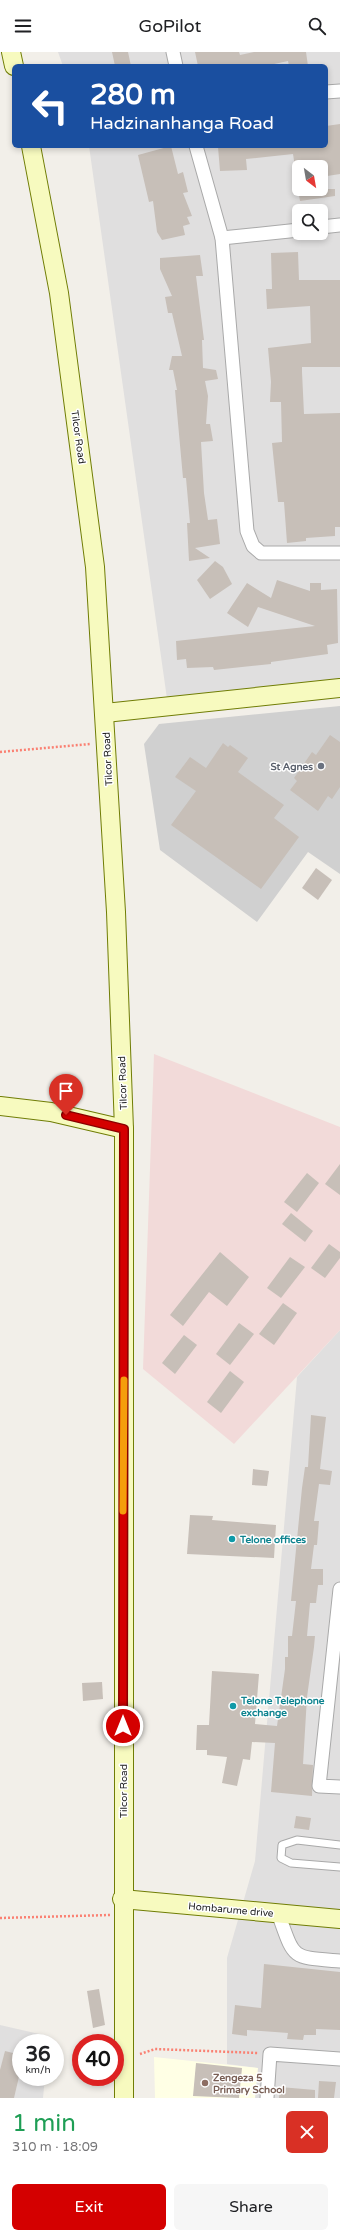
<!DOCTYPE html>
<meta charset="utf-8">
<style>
:root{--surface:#fff;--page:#f6f6f6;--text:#202124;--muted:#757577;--accent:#d40000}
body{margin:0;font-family:"Varela Round",sans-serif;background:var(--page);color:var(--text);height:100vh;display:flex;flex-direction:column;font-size:15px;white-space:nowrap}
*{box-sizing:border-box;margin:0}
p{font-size:13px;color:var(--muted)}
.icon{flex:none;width:22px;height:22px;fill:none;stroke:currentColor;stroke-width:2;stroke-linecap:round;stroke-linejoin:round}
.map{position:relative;height:2046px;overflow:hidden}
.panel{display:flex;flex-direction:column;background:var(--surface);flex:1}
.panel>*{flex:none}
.hud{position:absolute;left:12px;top:12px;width:316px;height:84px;border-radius:6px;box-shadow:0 2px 6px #0003;background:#1a4fa0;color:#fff;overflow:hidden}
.needle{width:26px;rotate:149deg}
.fabs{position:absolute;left:292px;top:108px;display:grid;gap:8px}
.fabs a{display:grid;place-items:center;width:36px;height:36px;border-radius:6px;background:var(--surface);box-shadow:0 2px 6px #0003;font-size:20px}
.speed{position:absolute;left:12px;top:1982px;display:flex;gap:8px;font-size:20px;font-weight:700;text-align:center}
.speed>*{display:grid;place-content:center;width:52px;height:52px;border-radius:50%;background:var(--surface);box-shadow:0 2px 6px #0003;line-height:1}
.speed small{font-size:10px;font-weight:400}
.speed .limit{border:6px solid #d22;background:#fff;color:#111}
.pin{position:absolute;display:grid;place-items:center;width:34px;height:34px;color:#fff;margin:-41px -17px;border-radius:50% 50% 50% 0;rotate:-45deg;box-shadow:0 0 4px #0007}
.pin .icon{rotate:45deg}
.me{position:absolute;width:44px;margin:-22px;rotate:0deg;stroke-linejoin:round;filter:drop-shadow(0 0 3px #0008)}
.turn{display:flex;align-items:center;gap:14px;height:84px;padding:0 12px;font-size:18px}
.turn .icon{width:52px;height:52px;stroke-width:2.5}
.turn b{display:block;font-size:28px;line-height:34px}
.round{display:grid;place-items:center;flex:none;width:42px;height:42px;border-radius:6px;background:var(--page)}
.summary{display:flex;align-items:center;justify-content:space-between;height:68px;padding:0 12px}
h1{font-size:24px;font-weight:600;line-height:30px;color:#1e9e55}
.button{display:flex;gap:8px;margin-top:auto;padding:8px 12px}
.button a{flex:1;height:46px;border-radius:6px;background:var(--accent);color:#fff;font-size:16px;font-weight:600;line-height:46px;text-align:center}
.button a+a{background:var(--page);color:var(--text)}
header{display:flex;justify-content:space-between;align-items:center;height:52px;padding:0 12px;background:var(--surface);font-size:18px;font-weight:600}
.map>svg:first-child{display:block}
.residential{fill:#e0dfdf;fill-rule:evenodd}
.commercial{fill:#f2dad9}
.education{fill:#ffffe5}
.religious{fill:#d0d0d0}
.building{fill:#c7bfb8}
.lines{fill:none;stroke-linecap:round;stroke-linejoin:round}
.lane-casing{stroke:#a9a9a9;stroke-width:9}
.street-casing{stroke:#a9a9a9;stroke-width:15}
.secondary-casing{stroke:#707d05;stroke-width:20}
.path{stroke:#fa8072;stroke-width:2.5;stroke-dasharray:2 2;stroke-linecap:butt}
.lane{stroke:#fff;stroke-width:7}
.street{stroke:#fff;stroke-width:13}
.secondary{stroke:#f7fabf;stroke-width:18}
.route-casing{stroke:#8a0000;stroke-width:10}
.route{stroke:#d40000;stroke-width:7}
.slow{stroke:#f59e0b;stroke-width:7}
.worship-dot{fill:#6b7280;stroke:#fff;stroke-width:1.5}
.culture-dot{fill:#0f9aa8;stroke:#fff;stroke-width:1.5}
.education-dot{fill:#8d6e63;stroke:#fff;stroke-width:1.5}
.labels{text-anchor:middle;stroke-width:3;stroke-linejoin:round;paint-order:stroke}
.street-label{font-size:10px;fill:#222;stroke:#fff}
.worship-label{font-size:10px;font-weight:bold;fill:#5b616d;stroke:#fff;text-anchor:end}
.culture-label{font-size:10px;font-weight:bold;fill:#0d838f;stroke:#fff;text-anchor:start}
.education-label{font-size:10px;font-weight:bold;fill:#785e54;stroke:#fff;text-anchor:start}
</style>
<header><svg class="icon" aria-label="menu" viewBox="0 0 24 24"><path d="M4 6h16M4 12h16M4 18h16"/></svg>GoPilot<svg class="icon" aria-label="search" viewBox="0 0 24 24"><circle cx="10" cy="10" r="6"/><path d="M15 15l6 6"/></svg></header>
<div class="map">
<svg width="340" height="2046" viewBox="0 0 340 2046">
<rect width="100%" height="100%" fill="#f2efe9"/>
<g class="residential">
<path d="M58,0h282v644l-171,17 -80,-567h237v-80h-263zM299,115h22v22h-22zM299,159h22v22h-22z"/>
<polygon points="340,1278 340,2046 255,2046 257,2016 227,2012 227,1906 255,1809 297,1325"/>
<polygon points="0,1973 48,1984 48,1991 21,1991 21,2025 45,2025 43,2046 0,2046"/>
</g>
<polygon class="commercial" points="154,1002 340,1075 340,1278 234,1392 143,1317"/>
<polygon class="education" points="154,2005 258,2016 255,2046 155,2046"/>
<polygon class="religious" points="340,654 340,822 308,800 257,870 160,798 144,692 159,672"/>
<g class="building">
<polygon points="112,0 128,0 131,14 115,14"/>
<polygon points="195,0 239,0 240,3 254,0 306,0 308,14 289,14 288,9 265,14 198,14"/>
<polygon points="340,72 340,122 321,125 321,115 295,115 293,102 246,107 247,118 220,119 218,95 326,94 326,74"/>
<polygon points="171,94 178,122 183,120 188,140 183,141 192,164 187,165 190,172 183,174 185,183 162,188 157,180 153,149 149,150 138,103"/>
<polygon points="298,137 335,137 335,144 300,149"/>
<polygon points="298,200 299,228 340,228 340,315 302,315 302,320 304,362 340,361 340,475 335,475 335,484 306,486 306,489 287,491 284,450 278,450 272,391 282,390 281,350 270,350 271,330 268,296 311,291 310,254 267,257 266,237 272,237 271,201"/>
<polygon points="200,203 203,224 196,224 204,288 202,288 203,316 216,318 218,327 205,329 208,344 206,372 210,372 213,389 201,390 204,441 208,468 217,467 220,492 195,496 210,506 189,509 187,471 190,471 186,426 183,426 175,338 177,338 173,318 169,318 172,304 182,304 172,261 168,261 165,245 172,244 160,217 160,206"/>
<polygon points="215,509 223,515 232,532 210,547 197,528"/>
<polygon points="277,528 310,539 310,531 321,531 321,538 337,537 338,591 327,593 328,602 271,610 271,612 214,618 213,615 187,616 186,607 177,608 176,589 315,574 258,555 248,575 227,561 247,531 271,546"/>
<polygon points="330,683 340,690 340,735 332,747 328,744 318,759 290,738 297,729 294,726 312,700 316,703"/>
<polygon points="223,691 228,695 230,693 248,706 238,720 284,753 274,766 299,785 261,837 171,773 196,739 175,725 190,705 206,716"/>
<polygon points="316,816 332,828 318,848 302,836"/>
<polygon points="340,1112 340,1143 325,1132"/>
<polygon points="307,1121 319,1131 297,1160 284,1150"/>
<polygon points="291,1161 313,1179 305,1190 282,1172"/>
<polygon points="329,1192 340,1200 340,1206 325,1226 311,1216"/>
<polygon points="220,1200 249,1225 227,1254 209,1240 183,1274 170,1263"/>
<polygon points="290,1205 305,1215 281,1246 267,1236"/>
<polygon points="283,1251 297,1261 274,1293 259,1282"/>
<polygon points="239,1271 254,1282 230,1313 216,1302"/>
<polygon points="184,1283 197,1293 175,1322 162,1311"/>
<polygon points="230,1319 244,1330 221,1361 207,1350"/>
<polygon points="311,1363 326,1365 320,1417 332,1419 330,1433 319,1432 314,1469 319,1469 317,1493 314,1493 311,1517 323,1517 323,1533 318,1533 316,1551 310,1551 307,1584 315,1584 314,1595 307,1645 303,1712 313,1713 312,1744 271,1740 275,1691 252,1690 250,1708 243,1707 237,1734 222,1731 227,1705 207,1703 207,1698 196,1698 197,1673 209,1673 212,1619 259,1622 255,1672 277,1674 285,1617 285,1605 288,1605 288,1584 292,1584 296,1549 291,1549 302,1436 305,1415 308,1415"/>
<polygon points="253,1417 269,1419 267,1434 252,1433"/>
<polygon points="190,1463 213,1464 212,1468 276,1473 274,1506 187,1502"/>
<polygon points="102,1630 103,1647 83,1649 82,1631"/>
<polygon points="296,1764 311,1766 309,1778 294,1776"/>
<polygon points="264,1912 340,1920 340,1978 316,1977 316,1983 304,1983 303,1988 287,1987 288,1981 275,1980 247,1978 247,1984 232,1982 235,1953 261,1956"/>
<polygon points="99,1937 105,1973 93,1976 87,1939"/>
<polygon points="5,1999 21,2003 21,2016 14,2046 0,2046 0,2018"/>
<polygon points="196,2011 242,2016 239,2046 193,2044"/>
<polygon points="319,2029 336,2030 334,2046 318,2046"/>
<polygon points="280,2035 315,2038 315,2046 279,2046"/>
</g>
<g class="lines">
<g class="lane-casing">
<polyline id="lane" points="340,1793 297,1788 282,1793 281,1806 291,1811 340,1815"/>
</g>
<g class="street-casing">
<g id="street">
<polyline points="173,0 176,14"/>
<polyline points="326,40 340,39"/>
<polyline points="196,94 222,186 247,479 253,494 261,501 340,501"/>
<polyline points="321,175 340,173"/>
<polyline points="222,186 299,178"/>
<polyline points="340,1537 319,1734 340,1735"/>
<path d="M278,1861c17,47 12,44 62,48"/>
<polyline points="267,2046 270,2002 340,2007"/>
</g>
</g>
<g class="secondary-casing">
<g id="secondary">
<polyline points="11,0 14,14"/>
<polyline points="31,94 59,241 95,515 116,860 124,1077 124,2046"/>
<polyline points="105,661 340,636"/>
<polyline points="0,1054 51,1060 124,1077"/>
<polyline points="122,1847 340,1867"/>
</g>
</g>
<g class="path">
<polyline points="0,700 90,692"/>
<polyline points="0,1866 110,1863"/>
<polyline points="140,2002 155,1997 258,2001"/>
</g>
<use href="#lane" class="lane"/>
<use href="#street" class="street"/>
<use href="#secondary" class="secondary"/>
</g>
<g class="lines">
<g class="route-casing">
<polyline id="route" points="66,1063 124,1077 123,1674"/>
</g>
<use href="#route" class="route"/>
<polyline class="slow" points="123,1459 124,1328"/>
</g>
<circle class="worship-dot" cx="321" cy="714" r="4"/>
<g class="culture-dot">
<circle cx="232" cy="1487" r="4"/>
<circle cx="233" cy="1654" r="4"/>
</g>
<circle class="education-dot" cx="205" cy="2031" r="4"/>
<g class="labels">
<g class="street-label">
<text transform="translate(79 385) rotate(82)" y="4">Tilcor Road</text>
<text transform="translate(107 707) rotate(-93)" y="4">Tilcor Road</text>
<text transform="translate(122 1031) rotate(-92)" y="4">Tilcor Road</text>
<text transform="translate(123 1739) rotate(-90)" y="4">Tilcor Road</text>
<text transform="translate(231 1857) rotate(5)" y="4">Hombarume drive</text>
</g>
<g class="worship-label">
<text x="313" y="718">St Agnes</text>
</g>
<g class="culture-label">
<text x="240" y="1491">Telone offices</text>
<text x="241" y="1652">Telone Telephone<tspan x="241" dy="12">exchange</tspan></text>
</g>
<g class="education-label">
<text x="213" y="2029">Zengeza 5<tspan x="213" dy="12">Primary School</tspan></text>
</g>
</g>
</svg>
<div class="fabs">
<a><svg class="needle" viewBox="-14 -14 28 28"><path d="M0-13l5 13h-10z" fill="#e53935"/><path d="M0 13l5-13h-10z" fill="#757577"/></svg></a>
<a><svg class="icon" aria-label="search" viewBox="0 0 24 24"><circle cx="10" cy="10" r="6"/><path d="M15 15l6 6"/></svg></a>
</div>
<div class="speed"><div>36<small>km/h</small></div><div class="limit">40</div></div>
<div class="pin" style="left:66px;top:1063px;background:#d93025"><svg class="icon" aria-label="arrive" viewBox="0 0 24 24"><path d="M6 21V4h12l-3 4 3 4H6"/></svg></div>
<svg class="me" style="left:123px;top:1674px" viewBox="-20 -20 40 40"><circle r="17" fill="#d40000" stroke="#fff" stroke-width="3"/><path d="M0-11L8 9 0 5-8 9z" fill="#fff"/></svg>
<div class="hud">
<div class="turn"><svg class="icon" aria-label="left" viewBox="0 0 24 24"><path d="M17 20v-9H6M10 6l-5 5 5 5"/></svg><div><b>280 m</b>Hadzinanhanga Road</div></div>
</div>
</div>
<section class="panel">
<div class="summary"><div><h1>1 min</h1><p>310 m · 18:09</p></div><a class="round" style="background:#d93025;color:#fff"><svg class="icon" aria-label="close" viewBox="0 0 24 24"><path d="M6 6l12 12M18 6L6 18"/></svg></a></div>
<div class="button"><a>Exit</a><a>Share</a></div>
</section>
